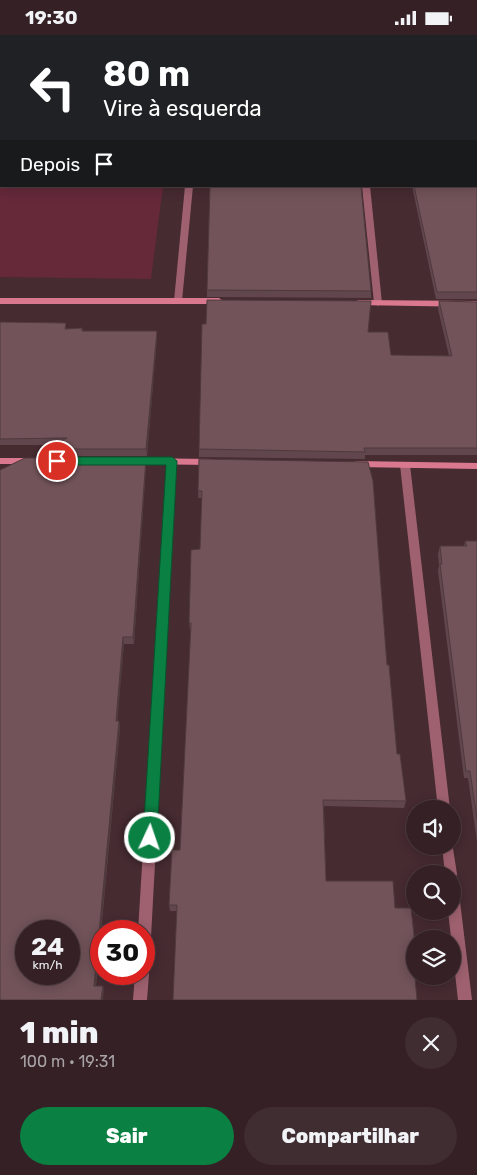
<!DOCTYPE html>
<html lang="pt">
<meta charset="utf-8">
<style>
:root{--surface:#342025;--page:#3f2d32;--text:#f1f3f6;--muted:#a9a3a7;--line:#4e3e42;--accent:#0b8043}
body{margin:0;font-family:Rubik,sans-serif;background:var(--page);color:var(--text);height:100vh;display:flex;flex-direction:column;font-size:19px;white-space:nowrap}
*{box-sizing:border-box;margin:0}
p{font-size:16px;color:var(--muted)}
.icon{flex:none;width:28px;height:28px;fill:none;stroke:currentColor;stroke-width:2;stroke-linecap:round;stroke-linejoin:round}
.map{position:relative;height:965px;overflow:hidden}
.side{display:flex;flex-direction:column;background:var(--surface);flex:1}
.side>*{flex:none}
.top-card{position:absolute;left:0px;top:0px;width:478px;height:152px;box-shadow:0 2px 12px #0003,0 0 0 1px var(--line);background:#202124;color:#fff;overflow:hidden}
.buttons{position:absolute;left:406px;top:765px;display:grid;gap:10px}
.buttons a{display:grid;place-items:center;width:55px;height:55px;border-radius:50%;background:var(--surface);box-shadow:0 2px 12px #0003,0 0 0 1px var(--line);font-size:25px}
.speed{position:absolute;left:15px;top:885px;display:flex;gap:10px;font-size:25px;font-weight:700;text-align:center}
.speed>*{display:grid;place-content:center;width:65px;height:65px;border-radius:50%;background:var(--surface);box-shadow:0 2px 12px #0003,0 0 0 1px var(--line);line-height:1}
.speed small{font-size:12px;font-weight:400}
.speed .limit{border:8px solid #d22;background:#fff;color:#111}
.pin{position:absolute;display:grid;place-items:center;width:42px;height:42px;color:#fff;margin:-21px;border:2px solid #fff;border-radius:50%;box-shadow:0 1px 5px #0007}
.me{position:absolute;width:55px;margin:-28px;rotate:3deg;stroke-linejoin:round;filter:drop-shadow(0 0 4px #0008)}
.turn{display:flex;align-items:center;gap:18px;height:105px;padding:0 20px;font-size:22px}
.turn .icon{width:65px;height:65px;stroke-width:2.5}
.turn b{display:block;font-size:35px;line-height:42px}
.then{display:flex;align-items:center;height:48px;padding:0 20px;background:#0003;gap:10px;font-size:19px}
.round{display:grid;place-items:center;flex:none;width:52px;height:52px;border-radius:26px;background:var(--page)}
.overview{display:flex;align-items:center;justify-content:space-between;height:85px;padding:0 20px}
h1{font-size:30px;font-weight:800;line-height:38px}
.cta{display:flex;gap:10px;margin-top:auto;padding:10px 20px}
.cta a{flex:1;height:58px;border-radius:30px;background:var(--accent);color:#fff;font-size:20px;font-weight:800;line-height:58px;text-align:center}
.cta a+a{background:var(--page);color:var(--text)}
.status{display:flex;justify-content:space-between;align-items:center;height:35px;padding:0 25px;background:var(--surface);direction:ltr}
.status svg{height:14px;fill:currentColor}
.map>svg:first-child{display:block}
.green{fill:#65293a}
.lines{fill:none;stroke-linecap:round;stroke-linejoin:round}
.path{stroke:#876f74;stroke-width:2.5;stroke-dasharray:2 2.5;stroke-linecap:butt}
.lane{stroke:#9f616f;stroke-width:10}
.street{fill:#9f616f;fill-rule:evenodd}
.secondary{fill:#da788f;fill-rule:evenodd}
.wall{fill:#61474d}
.shaded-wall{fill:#4f3a3e}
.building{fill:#715359;stroke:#4f3a3e;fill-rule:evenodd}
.route{fill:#0b8043;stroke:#07532c}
</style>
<div class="status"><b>19:30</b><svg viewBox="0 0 49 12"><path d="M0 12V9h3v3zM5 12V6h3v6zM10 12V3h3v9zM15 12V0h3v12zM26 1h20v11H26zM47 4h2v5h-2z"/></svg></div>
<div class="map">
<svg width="477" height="965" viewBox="0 0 477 965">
<rect width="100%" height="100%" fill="#462b31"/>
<polygon class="green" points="0,130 1,151 163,151 151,244 0,242"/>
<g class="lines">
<g class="path">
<polyline points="272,0 275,1"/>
<polyline points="278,1 280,0"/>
</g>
<polyline class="lane" points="0,67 1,66"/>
<g class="street">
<rect x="202" y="0" width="6" height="1"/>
<rect x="346" y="0" width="6" height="1"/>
<polygon points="185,151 193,151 182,266 178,269 174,266"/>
<polygon points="362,151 370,151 382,268 378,271 374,268"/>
<polygon points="172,423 177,426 151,902 149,907 144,909 144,896 138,896 167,426"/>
<polygon points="405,427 410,430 450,774 438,774 400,430"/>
<polygon points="452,807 457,839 456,843 453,844 457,846 458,850 472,965 458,965 448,876 452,876 452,839 445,839 442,811 452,811"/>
<polygon points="144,933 147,934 149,939 147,965 133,965 135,939 144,939"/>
</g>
<g class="secondary">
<polygon points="0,263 219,263 223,266 219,269 0,269"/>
<polygon points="358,265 477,266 477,272 355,270 354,268"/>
<polygon points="0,423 31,423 36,426 31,429 0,429"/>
<polygon points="133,423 211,424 216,427 211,430 133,429 128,426"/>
<polygon points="356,426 477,428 477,434 356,432 351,429"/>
</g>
</g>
<g class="wall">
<polygon points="0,0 185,0 185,1 1,1 1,57 0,56"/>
<polygon points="368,0 477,0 477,264 436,264 412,151 476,151 476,1 368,1"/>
<polygon points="207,255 371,256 371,263 207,262"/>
<polygon points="439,266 477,267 477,420 365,420 365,424 199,422 199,414 368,297 391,320 449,321 438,274"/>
<polygon points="0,287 66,288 66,294 82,293 83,296 157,303 147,421 46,421 45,414 53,410 0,410"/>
<polygon points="146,423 146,431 134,609 124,609 117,686 119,686 120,693 96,951 103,951 104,956 0,965"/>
<polygon points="199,424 387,630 397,719 406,766 404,773 324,771 326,846 395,873 415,909 413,915 177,876 170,876 169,870 180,815 191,595 190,595 189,588 200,514 202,463 198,463"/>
<polygon points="465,506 477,506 477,807 468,743 464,743 438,536 439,530 438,519 440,511 464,511"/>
</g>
<g class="shaded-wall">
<polygon points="157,296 157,303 147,421 146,414"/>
<polygon points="146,423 146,431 134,609 133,602"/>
<polygon points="123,602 124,609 117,693 116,686"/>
<polygon points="119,686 120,693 95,956 94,951"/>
<polygon points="103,951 104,956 103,965 101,965"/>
</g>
<g class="building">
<polygon points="0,0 185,0 184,1 1,1 1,50 0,50"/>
<polygon points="369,0 477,0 477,257 437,257 414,151 476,151 476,1 369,1"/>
<polygon points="210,151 361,151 371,256 207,255"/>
<polygon points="207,265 371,266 368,297 388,297 391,320 452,321 439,266 477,267 477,413 364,413 365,417 199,414 202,289 206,289"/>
<polygon points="0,287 66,288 65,294 82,293 82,296 157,296 146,414 45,414 67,403 0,404"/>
<path d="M25,423h121l-13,179h-10l-7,84h3l-25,265h9l-2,14h-101v-530zM26,896h43v43h-43z"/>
<polygon points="199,424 368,427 373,446 387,630 389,630 397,719 400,719 406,766 323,765 326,846 393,846 395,873 411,873 415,909 412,909 417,965 173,965 177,870 169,870 172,815 180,815 191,588 189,588 191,515 200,514 202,456 198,456"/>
<polygon points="465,506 477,506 477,784 470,736 466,736 440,529 442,529 440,511 467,511"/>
</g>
<polygon class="route" points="57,422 172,422 177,426 157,803 155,807 150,809 145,807 143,803 166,430 57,430 52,426"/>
</svg>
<div class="buttons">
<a><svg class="icon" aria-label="sound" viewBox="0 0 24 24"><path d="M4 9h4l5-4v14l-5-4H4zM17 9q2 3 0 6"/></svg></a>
<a><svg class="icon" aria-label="search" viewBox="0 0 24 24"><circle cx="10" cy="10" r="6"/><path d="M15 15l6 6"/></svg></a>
<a><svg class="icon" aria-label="layers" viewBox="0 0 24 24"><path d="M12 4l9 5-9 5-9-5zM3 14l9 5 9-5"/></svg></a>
</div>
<div class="speed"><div>24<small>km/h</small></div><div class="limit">30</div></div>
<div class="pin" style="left:57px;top:426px;background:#d93025"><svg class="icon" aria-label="arrive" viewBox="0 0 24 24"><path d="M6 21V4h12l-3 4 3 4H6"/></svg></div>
<svg class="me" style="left:150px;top:803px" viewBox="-20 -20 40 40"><circle r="17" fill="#0b8043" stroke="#fff" stroke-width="3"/><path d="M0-11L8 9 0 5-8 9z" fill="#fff"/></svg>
<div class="top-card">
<div class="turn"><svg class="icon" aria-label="left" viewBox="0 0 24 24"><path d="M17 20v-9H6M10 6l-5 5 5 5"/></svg><div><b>80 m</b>Vire à esquerda</div></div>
<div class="then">Depois<svg class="icon" aria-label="arrive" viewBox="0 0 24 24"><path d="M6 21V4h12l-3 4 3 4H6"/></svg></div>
</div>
</div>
<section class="side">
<div class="overview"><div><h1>1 min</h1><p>100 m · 19:31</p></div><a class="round"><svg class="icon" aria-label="close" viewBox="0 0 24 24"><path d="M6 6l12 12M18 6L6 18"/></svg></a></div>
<div class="cta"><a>Sair</a><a>Compartilhar</a></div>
</section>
